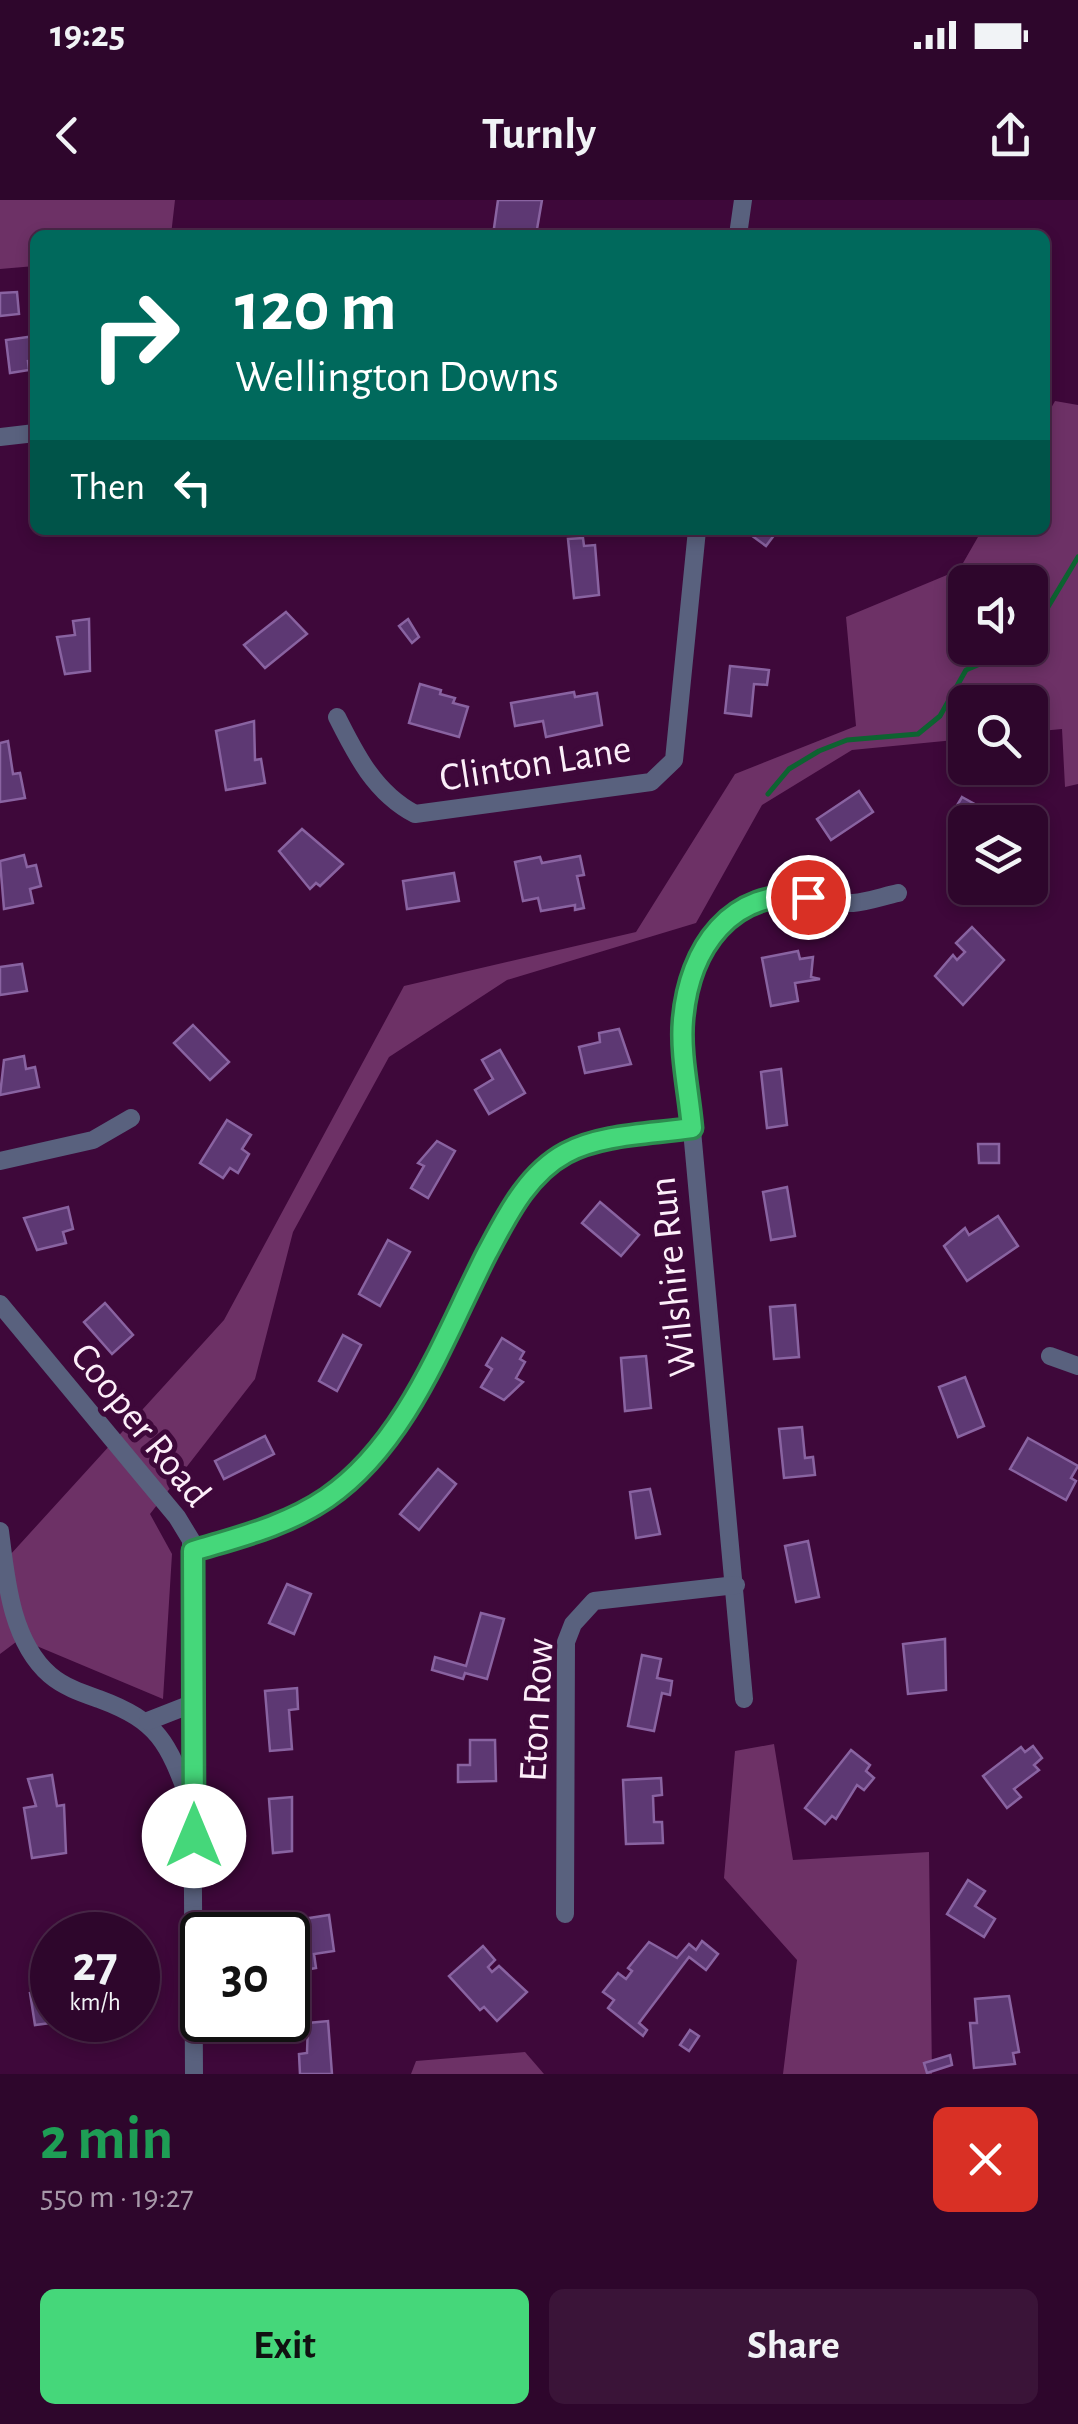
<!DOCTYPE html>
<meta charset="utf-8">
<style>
:root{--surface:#2e062c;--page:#3a1438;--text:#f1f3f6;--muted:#a799a9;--line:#492748;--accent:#45d77a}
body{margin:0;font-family:"Alegreya Sans",sans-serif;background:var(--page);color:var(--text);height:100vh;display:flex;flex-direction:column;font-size:38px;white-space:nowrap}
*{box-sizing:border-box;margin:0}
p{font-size:32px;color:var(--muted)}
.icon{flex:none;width:55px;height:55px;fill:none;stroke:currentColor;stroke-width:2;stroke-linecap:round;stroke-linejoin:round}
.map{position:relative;height:1874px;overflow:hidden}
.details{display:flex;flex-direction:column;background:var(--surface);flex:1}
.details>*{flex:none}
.top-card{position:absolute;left:30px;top:30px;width:1020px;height:305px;border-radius:15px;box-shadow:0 5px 15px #0003,0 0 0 2px var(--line);background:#00695c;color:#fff;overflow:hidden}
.buttons{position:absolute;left:948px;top:365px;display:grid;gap:20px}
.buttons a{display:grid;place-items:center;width:100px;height:100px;border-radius:15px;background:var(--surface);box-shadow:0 5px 15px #0003,0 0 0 2px var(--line);font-size:50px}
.speed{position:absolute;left:30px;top:1712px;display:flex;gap:20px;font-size:50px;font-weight:700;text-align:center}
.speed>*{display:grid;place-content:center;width:130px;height:130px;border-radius:50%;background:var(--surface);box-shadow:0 5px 15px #0003,0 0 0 2px var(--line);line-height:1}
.speed small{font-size:25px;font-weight:400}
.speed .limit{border:5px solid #111;border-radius:15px;background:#fff;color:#111}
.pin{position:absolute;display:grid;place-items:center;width:85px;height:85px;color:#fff;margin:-42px;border:5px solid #fff;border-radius:50%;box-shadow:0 2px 10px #0007}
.me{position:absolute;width:110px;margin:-55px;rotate:0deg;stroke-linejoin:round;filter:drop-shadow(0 0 8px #0008)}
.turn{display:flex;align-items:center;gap:35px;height:210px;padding:0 40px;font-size:45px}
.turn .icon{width:130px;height:130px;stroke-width:2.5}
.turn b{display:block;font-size:70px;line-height:85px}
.then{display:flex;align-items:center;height:95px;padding:0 40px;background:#0003;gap:20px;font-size:38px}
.round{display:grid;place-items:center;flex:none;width:105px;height:105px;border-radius:15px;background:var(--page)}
.summary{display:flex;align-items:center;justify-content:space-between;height:170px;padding:0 40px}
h1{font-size:60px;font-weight:700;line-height:75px;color:#1e9e55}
.cta{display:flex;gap:20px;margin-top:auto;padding:20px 40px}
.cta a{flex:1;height:115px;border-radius:15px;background:var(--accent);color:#111;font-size:40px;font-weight:700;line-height:115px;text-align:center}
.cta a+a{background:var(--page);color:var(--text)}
.status{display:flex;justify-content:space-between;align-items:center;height:70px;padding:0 50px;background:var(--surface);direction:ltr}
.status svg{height:28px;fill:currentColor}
header{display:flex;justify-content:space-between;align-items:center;height:130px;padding:0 40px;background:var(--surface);font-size:45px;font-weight:700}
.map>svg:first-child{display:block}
.forest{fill:#6d3166;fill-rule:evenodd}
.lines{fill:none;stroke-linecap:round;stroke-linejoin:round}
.stream{stroke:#0d6331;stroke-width:5}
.building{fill:#5d3873;stroke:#8963a1;stroke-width:2.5}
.street{stroke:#59617e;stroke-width:18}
.route-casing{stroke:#2d8c4f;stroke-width:25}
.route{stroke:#45d77a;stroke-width:18}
.labels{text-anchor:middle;stroke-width:10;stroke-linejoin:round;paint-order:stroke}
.street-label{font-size:40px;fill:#fceef9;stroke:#3e083a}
</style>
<div class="status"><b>19:25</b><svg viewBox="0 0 49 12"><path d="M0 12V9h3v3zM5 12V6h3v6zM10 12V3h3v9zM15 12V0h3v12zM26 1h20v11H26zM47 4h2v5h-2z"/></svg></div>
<header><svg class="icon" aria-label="back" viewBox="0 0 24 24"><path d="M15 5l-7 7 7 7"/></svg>Turnly<svg class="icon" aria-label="share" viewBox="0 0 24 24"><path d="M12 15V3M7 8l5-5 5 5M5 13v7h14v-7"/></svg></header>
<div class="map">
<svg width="1078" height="1874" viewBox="0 0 1078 1874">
<rect width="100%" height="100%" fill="#3e083a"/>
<g class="forest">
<polygon points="0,0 175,0 171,35 35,35 35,66 0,69"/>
<path d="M1055,201l23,4v379l-13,3 -3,-58 -32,3v-30h-65v37l-113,11 -90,55 -66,118 -189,57 -118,77 -96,175 -38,147 -105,135 22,40 -9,145 -143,-60 -20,15v-88l224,-246 180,-334 232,-54 99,-158 121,-48 -10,-109 113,-47 23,-40h63v-111zM965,382h65v66h-65z"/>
<polygon points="774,1544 793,1660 929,1652 932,1874 783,1874 797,1760 724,1678 735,1551"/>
<polygon points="525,1852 544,1874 411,1874 416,1861"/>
</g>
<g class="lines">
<g class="stream">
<polyline points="1030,437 1078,357"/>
<polyline points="768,594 789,569 819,551 847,540 918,534 940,516 966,470 1017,448"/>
</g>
</g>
<g class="building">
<polygon points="498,0 542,0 536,35 493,35"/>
<polygon points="17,92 19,114 0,116 0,93"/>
<polygon points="35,136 35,160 28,161 29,170 10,173 6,140"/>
<polygon points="744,330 778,330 766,346"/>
<polygon points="583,338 584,346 595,345 599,395 574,398 568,339"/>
<polygon points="286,412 307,434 265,468 244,445"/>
<polygon points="89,419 90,471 65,474 57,437 75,435 73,421"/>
<polygon points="408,419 419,437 412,443 399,426"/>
<polygon points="730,466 769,470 767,485 754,484 751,516 725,513"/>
<polygon points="420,484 441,490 440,494 455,498 453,503 468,507 459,537 409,523"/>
<polygon points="574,492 575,497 597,493 602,525 546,537 543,521 515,526 511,503"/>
<polygon points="254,521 255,560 261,559 265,583 226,590 216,531"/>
<polygon points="8,541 13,574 20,573 25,598 0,602 0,543"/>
<polygon points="859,591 873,612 831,640 817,619"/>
<polygon points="962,597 1000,618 998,622 965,622 965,636 952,629 956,623 949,619"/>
<polygon points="302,629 343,664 320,686 316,683 310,689 279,651"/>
<polygon points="24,655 27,667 36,665 41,686 30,689 33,703 4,709 0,661"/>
<polygon points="580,656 584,675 577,676 584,708 575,710 575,705 541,711 538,698 523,701 515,662 540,657 542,663"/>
<polygon points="454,673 459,701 407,709 403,681"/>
<polygon points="972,727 1004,760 963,805 935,776 953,755 957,760 965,752 956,743"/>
<polygon points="798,751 800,759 813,757 811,777 820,779 795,783 798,801 771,806 762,758"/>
<polygon points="22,764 27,791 0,795 0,767"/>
<polygon points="193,825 229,862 210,880 174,843"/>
<polygon points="619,829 631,864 585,873 579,847 600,842 599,833"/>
<polygon points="500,850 525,893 489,914 475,890 493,879 482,860"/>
<polygon points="24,856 26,869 35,867 39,887 0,895 4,860"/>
<polygon points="781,869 787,925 767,928 761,872"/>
<polygon points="227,920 251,935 242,949 249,954 238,973 230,968 223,978 200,963"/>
<polygon points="437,941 455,951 428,998 411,988 424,966 418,963"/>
<polygon points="978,944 999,944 999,963 979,963"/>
<polygon points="787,987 795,1036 771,1040 763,992"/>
<polygon points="600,1002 639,1035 621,1056 582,1023"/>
<polygon points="68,1007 73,1029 63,1032 66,1043 37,1050 24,1018"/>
<polygon points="998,1016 1018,1046 967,1081 944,1046 965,1028 969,1035"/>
<polygon points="388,1040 410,1052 380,1106 359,1094"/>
<polygon points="105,1103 133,1135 112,1154 84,1122"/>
<polygon points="795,1105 799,1157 774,1159 770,1107"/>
<polygon points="343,1135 361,1145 337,1191 319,1181"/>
<polygon points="502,1138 524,1152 520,1159 525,1162 516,1178 523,1182 504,1200 481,1187 492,1169 486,1165"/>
<polygon points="646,1156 651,1208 625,1211 621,1158"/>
<polygon points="965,1177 984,1226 958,1237 939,1187"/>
<polygon points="802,1227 805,1258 813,1257 815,1275 784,1278 779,1229"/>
<polygon points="265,1236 274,1254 224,1279 215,1261"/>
<polygon points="1028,1238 1078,1266 1071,1278 1076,1281 1066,1300 1010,1269"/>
<polygon points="438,1269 456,1284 419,1330 400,1314"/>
<polygon points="650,1289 660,1334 636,1338 630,1292"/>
<polygon points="808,1341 819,1397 796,1402 785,1346"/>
<polygon points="287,1384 311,1394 294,1434 269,1423"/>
<polygon points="481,1413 504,1419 487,1479 465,1473 463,1479 432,1470 435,1457 466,1466"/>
<polygon points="945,1439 946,1490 908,1494 903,1444"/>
<polygon points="642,1455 661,1459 657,1478 672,1481 670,1495 662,1493 654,1531 628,1526"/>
<polygon points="297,1488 298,1509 289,1510 292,1549 270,1551 265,1491"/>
<polygon points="470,1540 495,1540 496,1581 458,1582 458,1565 470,1565"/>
<polygon points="1033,1546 1042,1558 1034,1565 1039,1570 1014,1589 1021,1597 1007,1608 983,1576 1021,1547 1025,1552"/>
<polygon points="851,1550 870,1565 866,1571 874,1578 864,1590 857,1585 836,1619 832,1616 825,1624 805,1608"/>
<polygon points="52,1575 57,1606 64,1605 66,1653 32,1658 24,1608 36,1606 28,1579"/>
<polygon points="661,1578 662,1595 653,1596 654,1622 662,1622 663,1643 626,1644 623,1580"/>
<polygon points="292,1597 292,1651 273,1653 269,1599"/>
<polygon points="968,1680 985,1691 975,1706 995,1719 984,1737 947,1714"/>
<polygon points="329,1715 334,1751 314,1754 316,1768 299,1771 293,1734 298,1733 296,1720"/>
<polygon points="702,1741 718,1754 706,1770 689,1757 639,1823 647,1830 643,1836 608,1808 614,1800 603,1792 618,1773 626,1779 632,1771 628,1768 649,1742 677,1758 689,1744 696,1750"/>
<polygon points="483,1746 495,1760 488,1767 492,1772 499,1766 527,1792 497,1821 484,1807 480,1810 449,1776"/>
<polygon points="48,1790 52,1820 73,1820 35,1825 30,1793"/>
<polygon points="1009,1796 1019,1852 1013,1853 1015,1864 974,1868 970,1823 977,1823 975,1799"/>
<polygon points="328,1821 332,1874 300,1874 299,1854 307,1853 308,1823"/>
<polygon points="690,1830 699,1836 689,1851 680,1845"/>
<polygon points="950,1855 952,1865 927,1873 924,1863"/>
</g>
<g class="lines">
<g class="street">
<polyline points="738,35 743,0"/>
<polyline points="0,237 35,233"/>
<path d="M337,517c19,38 38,76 78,97l236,-32 23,-22 23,-230"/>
<polyline points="0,961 93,940 131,918"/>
<polyline points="0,1104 177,1317 191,1340 194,1874"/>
<polyline points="1050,1156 1078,1166"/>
<path d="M0,1331c6,48 11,110 50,144 14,12 32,18 49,24 62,23 69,45 92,105"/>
<path d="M193,1351c46,-14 93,-25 133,-53 81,-55 118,-161 161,-245 20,-37 40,-79 79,-100 35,-19 86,-19 126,-25"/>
<path d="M744,1499l-62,-678c13,-58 30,-123 101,-126 23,-1 47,9 70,8 14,-1 31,-7 45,-10"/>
<polyline points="148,1521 194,1503"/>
<polyline points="565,1714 566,1442 573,1424 594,1401 736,1385"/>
</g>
</g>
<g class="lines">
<g class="route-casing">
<path id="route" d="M194,1636l-1,-285c46,-14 93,-25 134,-53 80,-55 117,-161 160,-245 20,-37 40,-79 79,-100 35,-19 86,-19 126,-25 -3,-35 -12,-74 -9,-108 6,-72 48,-132 125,-123"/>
</g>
<use href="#route" class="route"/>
</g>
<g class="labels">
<g class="street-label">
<text transform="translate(535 562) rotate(-9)" y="14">Clinton Lane</text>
<text transform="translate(671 1077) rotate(-96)" y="14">Wilshire Run</text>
<text transform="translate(142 1224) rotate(51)" y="14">Cooper Road</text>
<text transform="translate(535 1510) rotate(-87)" y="14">Eton Row</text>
</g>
</g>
</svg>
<div class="buttons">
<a><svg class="icon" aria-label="sound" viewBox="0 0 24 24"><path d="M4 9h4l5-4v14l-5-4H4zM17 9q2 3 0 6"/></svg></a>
<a><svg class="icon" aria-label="search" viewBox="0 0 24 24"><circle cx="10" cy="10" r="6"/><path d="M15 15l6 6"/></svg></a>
<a><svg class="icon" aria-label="layers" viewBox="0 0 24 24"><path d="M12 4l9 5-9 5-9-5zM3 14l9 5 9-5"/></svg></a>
</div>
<div class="speed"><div>27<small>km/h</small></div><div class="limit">30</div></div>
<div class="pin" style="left:808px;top:697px;background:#d93025"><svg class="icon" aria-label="arrive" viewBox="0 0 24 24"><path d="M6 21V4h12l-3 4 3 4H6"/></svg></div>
<svg class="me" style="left:194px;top:1636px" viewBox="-20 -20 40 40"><circle r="19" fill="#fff"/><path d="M0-13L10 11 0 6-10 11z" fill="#45d77a"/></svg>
<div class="top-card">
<div class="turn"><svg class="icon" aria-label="right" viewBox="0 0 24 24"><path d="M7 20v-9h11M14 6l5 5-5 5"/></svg><div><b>120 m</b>Wellington Downs</div></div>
<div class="then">Then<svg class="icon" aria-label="left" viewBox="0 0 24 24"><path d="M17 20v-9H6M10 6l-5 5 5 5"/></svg></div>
</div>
</div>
<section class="details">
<div class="summary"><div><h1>2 min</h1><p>550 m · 19:27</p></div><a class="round" style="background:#d93025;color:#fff"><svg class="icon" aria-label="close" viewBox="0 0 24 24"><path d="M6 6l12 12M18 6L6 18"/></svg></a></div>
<div class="cta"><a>Exit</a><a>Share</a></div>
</section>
